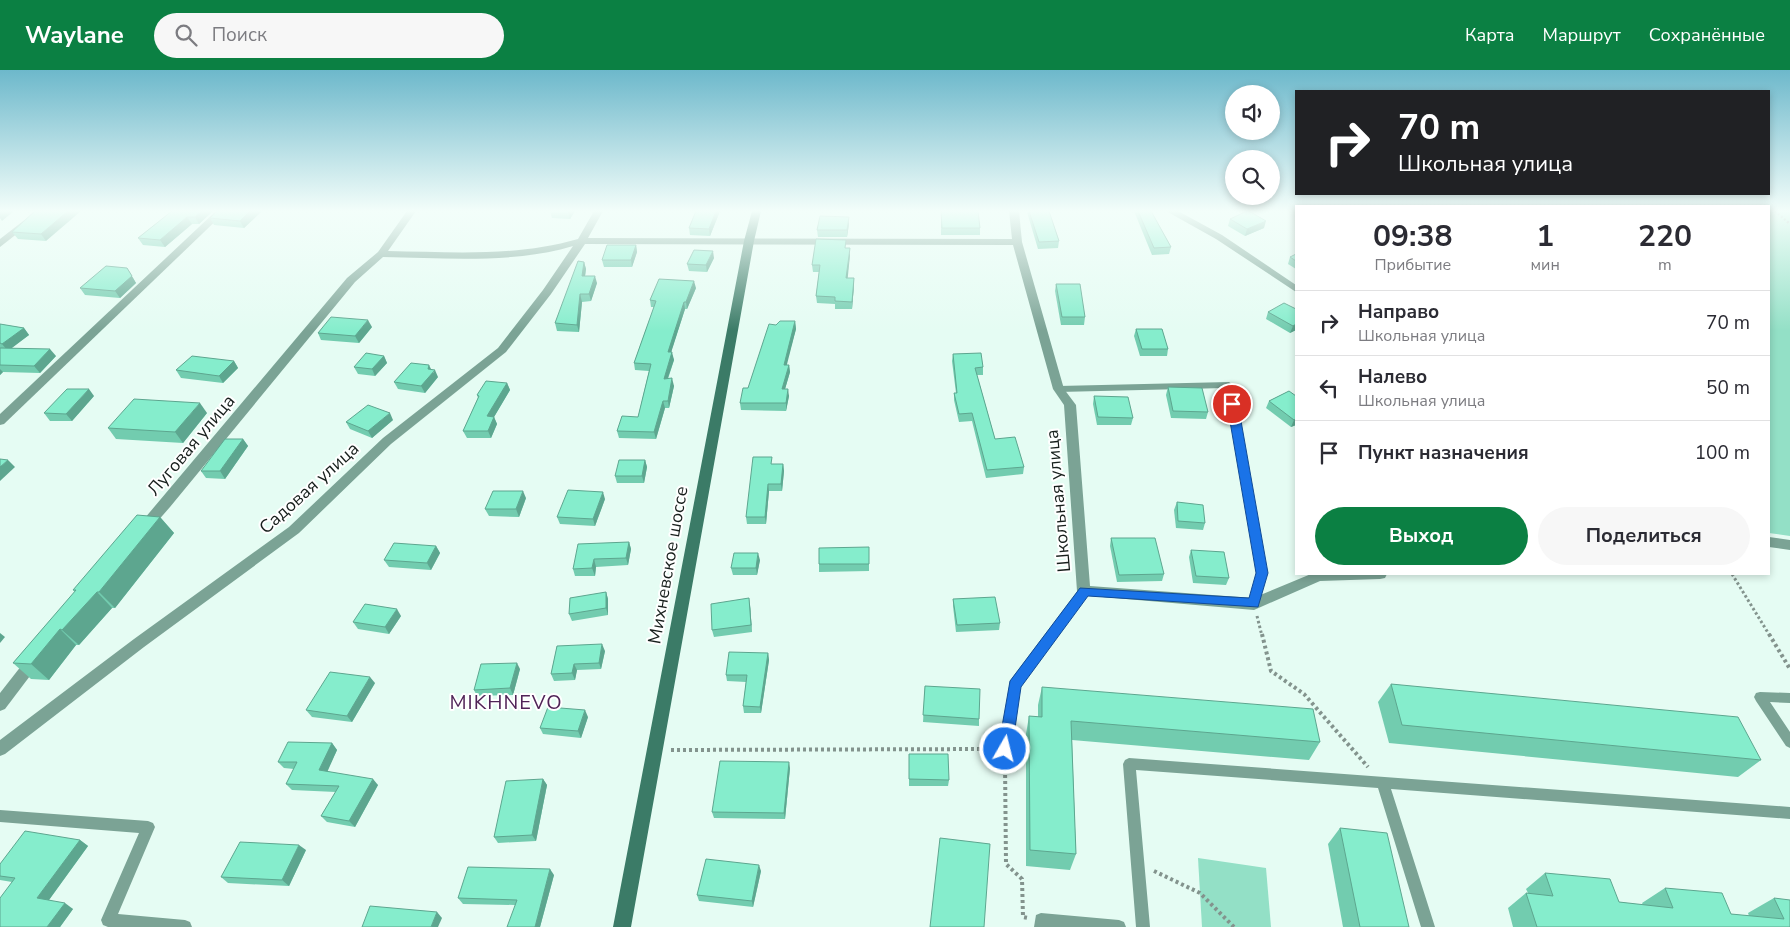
<!DOCTYPE html>
<html lang="ru">
<meta charset="utf-8">
<style>
:root{--surface:#fff;--page:#f7f7f7;--text:#2b2b33;--muted:#7c7c81;--line:#e1e1e2;--accent:#0b8043}
body{margin:0;font-family:"Nunito Sans",sans-serif;background:var(--page);color:var(--text);height:100vh;display:flex;flex-direction:column;font-size:19px;white-space:nowrap}
*{box-sizing:border-box;margin:0}
p{font-size:16px;color:var(--muted)}
.icon{flex:none;width:28px;height:28px;fill:none;stroke:currentColor;stroke-width:2;stroke-linecap:round;stroke-linejoin:round}
.map{position:relative;flex:1;overflow:hidden}
.details{position:absolute;left:1295px;top:135px;width:475px;height:370px;display:flex;flex-direction:column;background:var(--surface);border-radius:0px;box-shadow:0 2px 8px #0003}
.details>*{flex:none}
.banner{position:absolute;left:1295px;top:20px;width:475px;height:105px;border-radius:0px;box-shadow:0 2px 8px #0003;background:#202124;color:#fff;overflow:hidden}
.buttons{position:absolute;left:1225px;top:15px;display:grid;gap:10px}
.buttons a{display:grid;place-items:center;width:55px;height:55px;border-radius:50%;background:var(--surface);box-shadow:0 2px 8px #0003;font-size:25px}
.pin{position:absolute;display:grid;place-items:center;width:42px;height:42px;color:#fff;margin:-21px;border:2px solid #fff;border-radius:50%;box-shadow:0 1px 5px #0007}
.me{position:absolute;width:55px;margin:-28px;rotate:8deg;stroke-linejoin:round;filter:drop-shadow(0 0 4px #0008)}
.turn{display:flex;align-items:center;gap:18px;height:105px;padding:0 20px;font-size:22px}
.turn .icon{width:65px;height:65px;stroke-width:2.5}
.turn b{display:block;font-size:35px;line-height:42px}
.eta{display:flex;justify-content:space-evenly;align-items:center;height:85px;text-align:center}
.eta b{font-size:30px;font-weight:700;line-height:35px}
.primary-button{display:flex;gap:10px;margin-top:auto;padding:10px 20px}
.primary-button a{flex:1;height:58px;border-radius:30px;background:var(--accent);color:#fff;font-size:20px;font-weight:700;line-height:58px;text-align:center}
.primary-button a+a{background:var(--page);color:var(--text)}
ul{padding:0;list-style:none}
li{display:flex;align-items:center;gap:15px;height:65px;padding:0 20px;border-top:1px solid var(--line)}
li div{flex:1}
li b{display:block;font-size:19px}
li em{font-style:normal}
header{display:flex;align-items:center;gap:30px;box-sizing:border-box;height:70px;padding:0 25px;background:var(--accent);color:#fff}
header strong{font-size:24px}
nav{display:flex;gap:28px;margin-inline-start:auto;font-size:18px}
.search{width:350px;height:45px;background:var(--page);display:flex;align-items:center;gap:12px;box-sizing:border-box;padding:0 18px;border-radius:28px;color:var(--muted);font-size:19px}
.map>svg:first-child{display:block}
.green{fill:#93e0c6}
.lines{fill:none;stroke-linecap:round;stroke-linejoin:round}
.path-far2{stroke:#83938d;stroke-width:2.5;stroke-dasharray:2 2;stroke-linecap:butt}
.path-far1{stroke:#83938d;stroke-width:3;stroke-dasharray:2.5 2.5;stroke-linecap:butt}
.path{stroke:#83938d;stroke-width:4;stroke-dasharray:3 3;stroke-linecap:butt}
.lane{fill:#7ba395;fill-rule:evenodd}
.street{fill:#7ba395;fill-rule:evenodd}
.secondary{fill:#3b7b67;fill-rule:evenodd}
.wall{fill:#72ccaf}
.shaded-wall{fill:#5da68f}
.building{fill:#85edcc;stroke:#5da68f}
.route{fill:#1a73e8;stroke:#114b97}
.labels{text-anchor:middle;stroke-width:4;stroke-linejoin:round;paint-order:stroke}
.street-label{font-size:18px;fill:#171f1c;stroke:#fff}
.quarter-label{font-size:20px;letter-spacing:1px;fill:#502458;stroke:#fff}
</style>
<header>
<strong>Waylane</strong>
<div class="search"><svg class="icon" aria-label="search" viewBox="0 0 24 24"><circle cx="10" cy="10" r="6"/><path d="M15 15l6 6"/></svg>Поиск</div>
<nav><a>Карта</a><a>Маршрут</a><a>Сохранённые</a></nav>
</header>
<div class="map">
<svg width="1790" height="857" viewBox="0 0 1790 857">
<rect width="100%" height="100%" fill="#e5fcf3"/>
<g class="green">
<polygon points="1769,141 1790,141 1790,466 1769,463"/>
<polygon points="1198,788 1266,798 1271,857 1202,857"/>
</g>
<g class="lines">
<polyline class="path-far2" points="1775,141 1790,154"/>
<g class="path-far1">
<polyline points="1732,504 1770,566"/>
<polyline points="1257,546 1262,566"/>
</g>
<g class="path">
<polyline points="1262,564 1271,601 1304,624 1368,697"/>
<polyline points="1769,564 1790,599"/>
<polyline points="671,680 992,679"/>
<polyline points="1005,693 1006,794 1022,809 1023,847 1028,848"/>
<polyline points="1154,801 1200,823 1234,857"/>
</g>
<g class="lane">
<polygon points="1229,312 1233,315 1267,503 1259,534 1258,537 1254,538 1250,537 1249,534 1257,503 1225,318 1059,322 1055,319 1059,316"/>
<polygon points="1084,517 1088,518 1089,521 1088,524 1020,617 1011,679 1009,683 1005,685 1001,683 999,679 1010,611 1080,518"/>
<polygon points="1760,622 1790,623 1790,633 1770,632 1790,662 1790,678 1786,676 1756,631 1754,627 1756,623"/>
<polygon points="1129,688 1790,737 1790,749 1391,719 1435,857 1421,857 1378,718 1136,700 1150,857 1136,857 1123,694 1125,690"/>
<polygon points="0,740 148,751 153,753 155,757 118,844 185,850 190,852 192,857 108,857 103,855 101,850 139,763 0,752"/>
<polygon points="1041,843 1119,850 1124,852 1126,857 1034,857 1036,845"/>
</g>
<g class="street">
<polygon points="36,141 46,141 0,177 0,169"/>
<polygon points="216,141 226,141 4,354 0,355 0,344"/>
<path d="M407,141h9l-28,40c64,1 128,6 190,-12l16,-28h9l-15,27 424,1 -3,-28h10l3,31 42,147 12,16 14,181 163,12 58,-24h76l-2,4 -5,1 -60,2 -66,29 -175,-15 -2,-4 -13,-186 -11,-16 -40,-144 -428,-1 -34,50 -45,58 -115,92 -92,89 -155,114 -139,107 -5,2v-16l134,-101 155,-112 94,-89 115,-90 45,-58 30,-44c-60,18 -127,12 -190,11l-28,25 -185,225 -21,24h-10l-1,-3 1,-3 208,-247 31,-26z"/>
<polygon points="1166,141 1178,141 1222,165 1296,215 1296,222 1216,169"/>
<polygon points="1769,467 1790,470 1790,480 1769,477"/>
<polygon points="34,584 39,586 41,590 39,594 5,639 0,641 0,623 29,586"/>
</g>
<polygon class="secondary" points="752,141 761,141 754,171 631,857 613,857 744,171"/>
</g>
<g class="wall">
<polygon points="35,141 46,171 18,169 12,162"/>
<polygon points="172,141 213,141 199,154 192,154 165,177 143,175 138,168"/>
<polygon points="217,141 262,141 244,158 214,155 210,148"/>
<polygon points="550,141 575,141 570,149 552,148"/>
<polygon points="720,141 710,166 690,165 689,158"/>
<polygon points="941,141 980,158 980,165 941,165"/>
<polygon points="1049,141 1059,171 1058,178 1038,179 1027,142"/>
<polygon points="1134,141 1151,141 1171,177 1169,184 1152,185"/>
<polygon points="1230,149 1264,158 1245,166 1228,156"/>
<polygon points="849,154 847,167 818,167 817,160"/>
<polygon points="636,175 637,182 632,197 604,197 602,190"/>
<polygon points="846,178 850,185 847,208 854,208 854,215 852,239 835,239 835,234 817,233 816,226 819,202 813,202 812,195"/>
<polygon points="1296,184 1296,199 1288,194 1290,187"/>
<polygon points="714,188 707,202 689,201 687,194"/>
<polygon points="584,192 586,199 585,206 597,213 591,231 582,232 579,262 557,261 555,253"/>
<polygon points="127,198 136,213 120,228 85,225 80,218"/>
<polygon points="1056,214 1085,247 1084,255 1061,255 1055,221"/>
<polygon points="696,218 687,239 685,239 671,282 674,290 668,309 674,316 669,338 665,338 656,369 619,368 617,361 638,347 649,301 635,300 634,293 654,237 651,237 650,230"/>
<polygon points="1296,239 1296,260 1290,263 1266,249 1268,242"/>
<polygon points="795,251 796,259 786,295 789,295 790,302 785,319 789,326 786,341 741,340 740,333 748,318 776,255"/>
<polygon points="0,254 24,258 29,265 11,278 56,286 40,303 3,302 0,305"/>
<polygon points="372,257 359,273 321,270 318,263"/>
<polygon points="1136,259 1168,279 1167,286 1140,286 1134,266"/>
<polygon points="953,284 983,297 983,305 977,305 995,369 1024,397 1023,404 986,408 972,351 959,352 954,330 954,323 956,323 952,291"/>
<polygon points="384,286 387,293 375,306 358,304 354,297"/>
<polygon points="234,291 238,298 223,313 181,308 176,300"/>
<polygon points="438,307 425,323 398,319 394,312"/>
<polygon points="507,313 510,320 494,347 497,354 491,368 467,368 463,361 478,328 477,325"/>
<polygon points="1168,317 1208,342 1206,349 1171,348 1166,325"/>
<polygon points="1289,321 1296,355 1291,357 1266,338 1269,331"/>
<polygon points="94,326 72,351 50,351 44,343"/>
<polygon points="1094,326 1133,348 1131,355 1097,355 1093,334"/>
<polygon points="207,343 183,373 116,369 108,358"/>
<polygon points="393,350 372,368 350,359 346,352"/>
<polygon points="243,369 248,376 225,409 206,408 201,401"/>
<polygon points="645,390 647,397 644,413 617,413 615,406"/>
<polygon points="773,394 783,394 784,401 782,421 769,421 766,454 747,454 746,447"/>
<polygon points="526,428 519,447 489,446 485,439"/>
<polygon points="605,429 595,456 560,454 557,447"/>
<polygon points="1177,432 1205,453 1203,460 1176,458 1174,440"/>
<polygon points="160,447 174,463 115,538 112,538 79,575 76,575 49,610 31,609 13,593 75,522 73,520"/>
<polygon points="1111,468 1164,504 1162,511 1117,512 1110,476"/>
<polygon points="629,472 631,479 628,495 596,497 595,506 575,506 573,499"/>
<polygon points="436,476 440,483 431,500 389,497 384,490"/>
<polygon points="869,477 869,501 819,502 819,494"/>
<polygon points="1191,480 1229,508 1226,515 1193,513 1189,487"/>
<polygon points="760,490 757,505 733,505 731,498"/>
<polygon points="606,522 608,529 608,545 572,551 569,544"/>
<polygon points="953,529 1000,553 999,560 956,562 953,536"/>
<polygon points="750,535 752,562 714,567 712,560"/>
<polygon points="401,546 389,564 358,559 353,552"/>
<polygon points="557,576 605,581 601,599 577,600 575,610 554,611 551,604"/>
<polygon points="768,583 769,590 761,643 744,643 743,636 746,612 727,611 726,605"/>
<polygon points="520,599 513,625 477,626 474,620"/>
<polygon points="375,613 352,652 312,647 306,640"/>
<polygon points="1391,614 1761,690 1738,707 1389,673 1378,632"/>
<polygon points="925,616 979,649 979,656 923,652"/>
<polygon points="1042,617 1320,672 1309,690 1072,670 1076,784 1070,800 1026,796 1026,664 1029,646 1038,647 1038,635"/>
<polygon points="588,647 581,668 543,664 540,658"/>
<polygon points="332,673 337,680 327,701 378,715 355,757 327,752 321,746 336,722 292,720 286,714 294,699 284,698 278,692"/>
<polygon points="909,684 949,710 948,716 909,716"/>
<polygon points="790,698 785,749 714,748 712,742"/>
<polygon points="543,709 547,715 536,771 498,773 494,767"/>
<polygon points="1340,758 1409,857 1343,857 1328,774"/>
<polygon points="80,770 88,776 49,830 73,839 60,857 0,857 12,812 0,810 0,794"/>
<polygon points="306,780 289,816 228,813 221,807"/>
<polygon points="761,801 753,837 699,831 697,825"/>
<polygon points="1545,803 1619,832 1643,835 1642,833 1665,818 1731,844 1749,846 1748,843 1774,828 1790,857 1513,857 1508,838 1526,823 1528,823 1526,819"/>
<polygon points="554,805 540,857 515,835 463,834 458,828"/>
</g>
<g class="shaded-wall">
<polygon points="0,141 14,141 2,151 0,148"/>
<polygon points="68,141 81,141 46,171 41,164"/>
<polygon points="202,141 213,141 199,154 195,147"/>
<polygon points="250,141 262,141 244,158 240,151"/>
<polygon points="568,141 575,141 570,149 568,142"/>
<polygon points="716,141 720,141 710,166 709,159"/>
<polygon points="187,147 192,154 165,177 160,170"/>
<polygon points="849,147 849,154 847,167 847,160"/>
<polygon points="1266,151 1264,158 1245,166 1247,159"/>
<polygon points="636,175 637,182 632,197 631,190"/>
<polygon points="850,178 850,185 847,215 846,208"/>
<polygon points="713,181 714,188 707,202 706,195"/>
<polygon points="584,192 586,199 584,213 582,206"/>
<polygon points="127,198 136,213 120,228 115,221"/>
<polygon points="595,206 597,213 591,231 589,224"/>
<polygon points="854,208 854,215 852,239 852,232"/>
<polygon points="694,211 696,218 687,239 686,232"/>
<polygon points="580,224 582,232 579,262 577,255"/>
<polygon points="684,232 685,239 669,289 668,282"/>
<polygon points="368,250 372,257 359,273 355,266"/>
<polygon points="795,251 796,259 785,302 784,295"/>
<polygon points="1296,254 1296,260 1290,263 1293,256"/>
<polygon points="24,258 29,265 8,281 2,274"/>
<polygon points="50,279 56,286 40,303 34,296"/>
<polygon points="672,282 674,290 665,316 664,309"/>
<polygon points="384,286 387,293 375,306 372,299"/>
<polygon points="234,291 238,298 223,313 219,306"/>
<polygon points="429,295 433,303 435,300 438,307 425,323 421,316"/>
<polygon points="789,295 790,302 783,326 782,319"/>
<polygon points="0,299 3,302 0,305"/>
<polygon points="672,308 674,316 669,338 668,331"/>
<polygon points="507,313 510,320 494,347 497,354 491,368 488,361 487,346"/>
<polygon points="89,319 94,326 72,351 66,344"/>
<polygon points="788,319 789,326 786,341 786,333"/>
<polygon points="663,331 665,338 656,369 654,362"/>
<polygon points="200,333 207,343 183,373 175,362"/>
<polygon points="390,343 393,350 372,368 368,361"/>
<polygon points="1296,349 1296,355 1291,357 1294,350"/>
<polygon points="243,369 248,376 225,409 220,401"/>
<polygon points="8,390 15,397 0,411 0,397"/>
<polygon points="645,390 647,397 644,413 642,406"/>
<polygon points="783,394 784,401 782,421 781,414"/>
<polygon points="768,414 769,421 766,454 765,447"/>
<polygon points="523,421 526,428 519,447 516,439"/>
<polygon points="603,422 605,429 595,456 593,449"/>
<polygon points="160,447 174,463 115,538 99,522"/>
<polygon points="629,472 631,479 628,495 626,488"/>
<polygon points="436,476 440,483 431,500 427,493"/>
<polygon points="758,483 760,490 757,505 756,498"/>
<polygon points="594,489 596,497 595,506 592,498"/>
<polygon points="97,522 112,538 79,575 62,560"/>
<polygon points="606,522 608,529 608,545 606,538"/>
<polygon points="749,528 750,535 752,562 751,555"/>
<polygon points="397,539 401,546 389,564 385,557"/>
<polygon points="60,559 76,575 49,610 31,594"/>
<polygon points="0,563 5,567 0,573"/>
<polygon points="602,574 605,581 601,599 599,593"/>
<polygon points="768,583 769,590 761,643 760,637"/>
<polygon points="517,593 520,599 513,625 510,618"/>
<polygon points="574,594 577,600 575,610 572,603"/>
<polygon points="370,607 375,613 352,652 347,646"/>
<polygon points="585,640 588,647 581,668 578,661"/>
<polygon points="332,673 337,680 325,707 319,700"/>
<polygon points="789,692 790,698 785,749 784,743"/>
<polygon points="373,709 378,715 355,757 349,751"/>
<polygon points="543,709 547,715 536,771 532,765"/>
<polygon points="80,770 88,776 46,834 37,828"/>
<polygon points="299,775 306,780 289,816 282,810"/>
<polygon points="759,795 761,801 753,837 752,831"/>
<polygon points="550,799 554,805 540,857 535,857"/>
<polygon points="65,833 73,839 60,857 47,857"/>
<polygon points="437,842 442,848 438,857 431,857"/>
</g>
<g class="building">
<polygon points="35,141 68,141 41,164 12,162"/>
<polygon points="172,141 202,141 195,147 187,147 160,170 138,168"/>
<polygon points="217,141 250,141 240,151 210,148"/>
<polygon points="696,141 716,141 709,159 689,158"/>
<polygon points="941,141 978,141 980,158 942,158"/>
<polygon points="1029,141 1049,141 1059,171 1039,172"/>
<polygon points="1138,141 1151,141 1171,177 1154,178"/>
<polygon points="1247,141 1249,141 1266,151 1247,159 1230,149"/>
<polygon points="820,146 849,147 847,160 817,160"/>
<polygon points="816,169 846,170 845,178 850,178 846,208 854,208 852,232 835,231 835,227 816,226 820,195 812,195"/>
<polygon points="607,175 636,175 631,190 602,190"/>
<polygon points="694,180 713,181 706,195 687,194"/>
<polygon points="1296,184 1296,191 1290,187"/>
<polygon points="578,191 584,192 582,206 595,206 589,224 580,224 577,255 555,253"/>
<polygon points="106,196 127,198 132,206 115,221 80,218"/>
<polygon points="659,209 694,211 686,232 684,232 668,282 672,282 664,309 672,308 668,331 663,331 654,362 617,361 622,346 638,347 651,294 634,293 656,231 650,230"/>
<polygon points="1056,214 1080,214 1085,247 1062,247"/>
<polygon points="1284,233 1296,239 1296,254 1293,256 1268,242"/>
<polygon points="331,247 368,250 355,266 318,263"/>
<polygon points="780,251 795,251 784,295 789,295 782,319 788,319 786,333 740,333 743,318 748,318 769,254 776,255"/>
<polygon points="0,254 24,258 2,274 0,273"/>
<polygon points="1136,259 1162,259 1168,279 1142,279"/>
<polygon points="0,278 50,279 34,296 0,295"/>
<polygon points="366,283 384,286 372,299 354,297"/>
<polygon points="981,283 983,297 975,298 995,369 1015,367 1024,397 987,400 972,343 959,344 954,323 957,323 953,284"/>
<polygon points="192,286 234,291 219,306 176,300"/>
<polygon points="411,293 429,295 428,299 435,300 421,316 394,312"/>
<polygon points="486,311 507,313 487,346 494,347 488,361 463,361 479,326 477,325"/>
<polygon points="1168,317 1202,318 1208,342 1173,341"/>
<polygon points="67,319 89,319 66,344 44,343"/>
<polygon points="1289,321 1296,326 1296,349 1294,350 1269,331"/>
<polygon points="1094,326 1128,327 1133,348 1098,347"/>
<polygon points="134,329 200,333 175,362 108,358"/>
<polygon points="368,335 390,343 368,361 346,352"/>
<polygon points="225,369 243,369 220,401 201,401"/>
<polygon points="753,387 772,387 771,394 783,394 781,414 768,414 765,447 746,447"/>
<polygon points="0,389 8,390 0,397"/>
<polygon points="619,390 645,390 642,406 615,406"/>
<polygon points="568,420 603,422 593,449 557,447"/>
<polygon points="493,421 523,421 516,439 485,439"/>
<polygon points="1177,432 1203,435 1205,453 1178,451"/>
<polygon points="137,445 160,447 99,522 97,522 62,560 60,559 31,594 13,593 76,520 73,520"/>
<polygon points="1111,468 1155,468 1164,504 1119,505"/>
<polygon points="629,472 626,488 594,489 592,498 573,499 578,474"/>
<polygon points="394,473 436,476 427,493 384,490"/>
<polygon points="869,477 869,494 819,494 819,478"/>
<polygon points="1191,480 1224,482 1229,508 1196,506"/>
<polygon points="734,483 758,483 756,498 731,498"/>
<polygon points="606,522 606,538 569,544 570,528"/>
<polygon points="995,527 1000,553 957,555 953,529"/>
<polygon points="749,528 751,555 712,560 711,534"/>
<polygon points="365,534 397,539 385,557 353,552"/>
<polygon points="602,574 599,593 574,594 572,603 551,604 557,576"/>
<polygon points="729,582 768,583 760,637 743,636 747,605 726,605"/>
<polygon points="517,593 510,618 474,620 481,594"/>
<polygon points="330,602 370,607 347,646 306,640"/>
<polygon points="1391,614 1738,647 1761,690 1402,655"/>
<polygon points="925,616 980,619 979,649 923,645"/>
<polygon points="1042,617 1313,639 1320,672 1071,651 1076,784 1030,780 1029,646 1042,647"/>
<polygon points="548,637 585,640 578,661 540,658"/>
<polygon points="288,672 332,673 319,700 373,709 349,751 321,746 339,716 286,714 297,692 278,692"/>
<polygon points="909,684 948,684 949,710 909,709"/>
<polygon points="720,691 789,692 784,743 712,742"/>
<polygon points="543,709 532,765 494,767 506,711"/>
<polygon points="1340,758 1387,763 1409,857 1360,857"/>
<polygon points="25,761 80,770 37,828 65,833 47,857 0,857 0,828 15,808 0,806 0,794"/>
<polygon points="940,768 990,774 984,857 930,857"/>
<polygon points="240,772 299,775 282,810 221,807"/>
<polygon points="706,789 759,795 752,831 697,825"/>
<polygon points="468,797 550,799 535,857 538,857 507,857 517,830 458,828"/>
<polygon points="1545,803 1610,809 1619,832 1673,838 1665,818 1722,823 1731,844 1784,849 1774,828 1790,830 1790,857 1537,857 1526,823 1553,826"/>
<polygon points="370,836 437,842 431,857 362,857"/>
</g>
<linearGradient id="sky" x2="0" y2="1"><stop stop-color="#6db8cb"/><stop offset="0.54" stop-color="#f3fefa"/><stop offset="1" stop-color="#f3fefa" stop-opacity="0"/></linearGradient>
<rect width="1790" height="261" fill="url(#sky)"/>
<polygon class="route" points="1232,330 1238,334 1268,503 1258,537 1088,526 1021,617 1012,679 1010,683 1005,685 1000,683 998,679 1010,611 1080,518 1249,528 1256,503 1227,334"/>
<g class="labels">
<g class="street-label">
<text transform="translate(191 375) rotate(-50)" y="6">Луговая улица</text>
<text transform="translate(309 418) rotate(-42)" y="6">Садовая улица</text>
<text transform="translate(1058 431) rotate(-95)" y="6">Школьная улица</text>
<text transform="translate(668 495) rotate(-80)" y="6">Михневское шоссе</text>
</g>
<g class="quarter-label">
<text x="506" y="639">MIKHNEVO</text>
</g>
</g>
</svg>
<div class="buttons">
<a><svg class="icon" aria-label="sound" viewBox="0 0 24 24"><path d="M4 9h4l5-4v14l-5-4H4zM17 9q2 3 0 6"/></svg></a>
<a><svg class="icon" aria-label="search" viewBox="0 0 24 24"><circle cx="10" cy="10" r="6"/><path d="M15 15l6 6"/></svg></a>
</div>
<div class="pin" style="left:1232px;top:334px;background:#d93025"><svg class="icon" aria-label="arrive" viewBox="0 0 24 24"><path d="M6 21V4h12l-3 4 3 4H6"/></svg></div>
<svg class="me" style="left:1005px;top:679px" viewBox="-20 -20 40 40"><circle r="17" fill="#1a73e8" stroke="#fff" stroke-width="3"/><path d="M0-11L8 9 0 5-8 9z" fill="#fff"/></svg>
<div class="banner">
<div class="turn"><svg class="icon" aria-label="right" viewBox="0 0 24 24"><path d="M7 20v-9h11M14 6l5 5-5 5"/></svg><div><b>70 m</b>Школьная улица</div></div>
</div>
<section class="details">
<div class="eta">
<div><b>09:38</b><p>Прибытие</p></div>
<div><b>1</b><p>мин</p></div>
<div><b>220</b><p>m</p></div>
</div>
<ul>
<li><svg class="icon" aria-label="right" viewBox="0 0 24 24"><path d="M7 20v-9h11M14 6l5 5-5 5"/></svg><div><b>Направо</b><p>Школьная улица</p></div><em>70 m</em></li>
<li><svg class="icon" aria-label="left" viewBox="0 0 24 24"><path d="M17 20v-9H6M10 6l-5 5 5 5"/></svg><div><b>Налево</b><p>Школьная улица</p></div><em>50 m</em></li>
<li><svg class="icon" aria-label="arrive" viewBox="0 0 24 24"><path d="M6 21V4h12l-3 4 3 4H6"/></svg><div><b>Пункт назначения</b></div><em>100 m</em></li>
</ul>
<div class="primary-button"><a>Выход</a><a>Поделиться</a></div>
</section>
</div>
